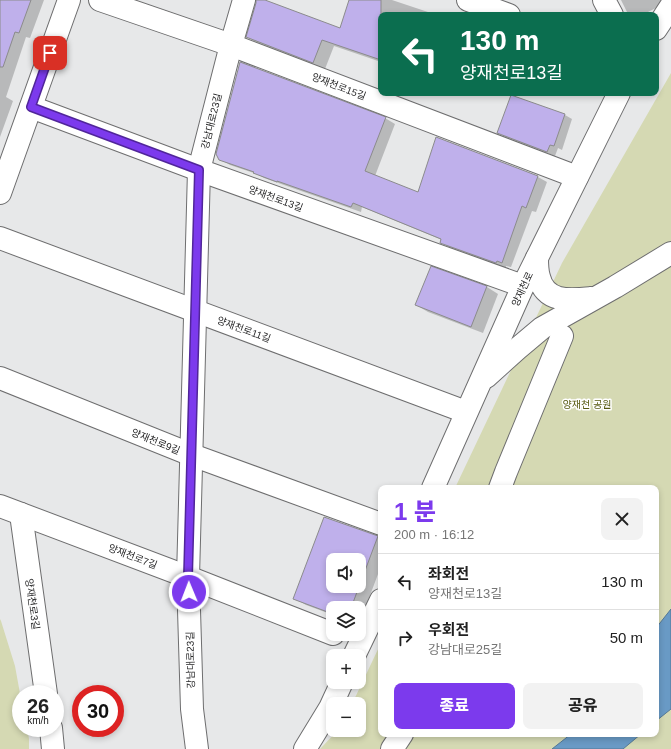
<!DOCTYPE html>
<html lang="ko">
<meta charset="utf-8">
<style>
:root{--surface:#fff;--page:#f2f2f2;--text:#222;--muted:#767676;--line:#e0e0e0;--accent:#7c3aed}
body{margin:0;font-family:Arial,"Noto Sans KR",sans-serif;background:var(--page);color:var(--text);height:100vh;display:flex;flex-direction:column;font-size:15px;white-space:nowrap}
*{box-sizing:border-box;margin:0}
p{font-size:13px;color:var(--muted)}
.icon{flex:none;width:22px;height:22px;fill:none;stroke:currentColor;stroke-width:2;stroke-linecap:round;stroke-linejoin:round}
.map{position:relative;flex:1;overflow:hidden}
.side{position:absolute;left:378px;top:485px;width:281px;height:252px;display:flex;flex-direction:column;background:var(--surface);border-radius:8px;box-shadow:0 2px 6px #0003}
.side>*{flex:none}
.top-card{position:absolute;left:378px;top:12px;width:281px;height:84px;border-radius:8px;box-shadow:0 2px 6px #0003;background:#0b6e4f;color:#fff;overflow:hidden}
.controls{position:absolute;left:326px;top:553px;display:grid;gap:8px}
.controls a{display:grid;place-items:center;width:40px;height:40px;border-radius:8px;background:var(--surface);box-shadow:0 2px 6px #0003;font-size:20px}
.speed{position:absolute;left:12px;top:685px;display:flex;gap:8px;font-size:20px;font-weight:700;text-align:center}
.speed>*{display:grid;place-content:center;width:52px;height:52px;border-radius:50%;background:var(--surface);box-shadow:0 2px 6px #0003;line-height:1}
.speed small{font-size:10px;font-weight:400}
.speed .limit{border:6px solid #d22;background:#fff;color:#111}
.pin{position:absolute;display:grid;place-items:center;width:34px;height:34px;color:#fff;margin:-17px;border-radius:8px;box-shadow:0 2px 6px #0006}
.me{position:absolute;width:44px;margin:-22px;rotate:359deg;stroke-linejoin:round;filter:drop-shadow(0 0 3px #0008)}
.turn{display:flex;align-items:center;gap:14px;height:84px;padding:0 16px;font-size:18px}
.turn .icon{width:52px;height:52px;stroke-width:2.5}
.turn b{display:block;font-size:28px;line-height:34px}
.round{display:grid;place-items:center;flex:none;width:42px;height:42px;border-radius:8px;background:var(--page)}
.overview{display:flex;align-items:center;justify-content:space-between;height:68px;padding:0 16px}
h1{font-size:24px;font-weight:800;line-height:30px;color:var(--accent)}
.action{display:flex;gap:8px;margin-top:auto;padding:8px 16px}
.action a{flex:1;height:46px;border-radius:8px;background:var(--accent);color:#fff;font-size:16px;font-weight:800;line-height:46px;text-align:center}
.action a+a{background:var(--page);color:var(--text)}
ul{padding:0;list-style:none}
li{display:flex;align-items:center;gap:12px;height:56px;padding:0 16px;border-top:1px solid var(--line)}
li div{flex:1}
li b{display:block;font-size:15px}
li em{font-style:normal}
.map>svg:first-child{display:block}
.green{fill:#d5d9b3}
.water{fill:#699ac5;stroke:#557896}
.shadow{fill:#0003;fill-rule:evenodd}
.building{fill:#bfb0eb;stroke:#8b8b8c;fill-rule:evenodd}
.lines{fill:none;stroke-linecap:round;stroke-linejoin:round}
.minor-casing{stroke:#6e6e6f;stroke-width:24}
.minor{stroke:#fff;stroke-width:22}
.route-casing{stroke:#51269a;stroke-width:10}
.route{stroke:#7c3aed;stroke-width:7}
.labels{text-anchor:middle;stroke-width:3;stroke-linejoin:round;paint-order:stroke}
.street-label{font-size:10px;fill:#272728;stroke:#fff}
.park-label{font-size:10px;fill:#575a11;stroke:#fff}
</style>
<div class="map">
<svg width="671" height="749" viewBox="0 0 671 749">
<rect width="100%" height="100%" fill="#e7e8e9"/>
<g class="green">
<polygon points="671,73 671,749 320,749 338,730 359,730 359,704 352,704 381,643 381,734 656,734 656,488 455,488 562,263"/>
<polygon points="0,619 1,621 15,666 21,699 21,728 27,728 29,739 29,749 0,749"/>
</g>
<g class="water">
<polygon points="671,609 671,709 656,721 656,628"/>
<polygon points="571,734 641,734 623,749 552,749"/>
</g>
<g class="shadow">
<polygon points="0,0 44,0 30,38 26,37 6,97 13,101 0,137"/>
<polygon points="257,0 262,0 341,30 350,0 392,0 437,15 381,15 381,62 334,46 325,69 259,44 247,37"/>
<polygon points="621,0 664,0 666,3 642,15 633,15 627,12"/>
<polygon points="565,115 572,119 562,150 558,148 555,156 506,137 499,133"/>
<polygon points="385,118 395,124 375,176 419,194 437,138 538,177 547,182 536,212 532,211 511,267 506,266 506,268 450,248 441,242 442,240 362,207 361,212 264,178 257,174 230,165 220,159"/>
<polygon points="431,267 487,287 498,294 483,333 428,312 416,305"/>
<path d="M325,518l56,21v27l-22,59v-17h-26v7l-27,-10 -12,-7zM333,560h26v26h-26z"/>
</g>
<g class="building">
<polygon points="0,0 31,0 19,33 15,32 3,67 0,67"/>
<polygon points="256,0 265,0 340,28 349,0 381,0 381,60 322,40 313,63 246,37 256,3"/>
<polygon points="240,62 386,117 365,171 418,192 436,137 538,176 526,208 522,206 502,263 497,261 496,263 440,243 441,239 353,203 351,207 277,181 277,182 253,173 254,172 219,160 216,154"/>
<polygon points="511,95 565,114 554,146 550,145 547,152 497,133"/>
<polygon points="431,266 487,286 471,327 415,305"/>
<path d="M324,517l54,19 -27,72h-18v6l-40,-15zM333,560h26v26h-26z"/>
</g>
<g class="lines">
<g class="minor-casing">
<g id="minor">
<polyline points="100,0 231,45 577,177"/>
<polyline points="468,0 509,15"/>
<polyline points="604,0 612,15"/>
<polyline points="656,29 671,6"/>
<polyline points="31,107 199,170 523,286"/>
<polyline points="0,193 69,0"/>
<polyline points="0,238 466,412"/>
<path d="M537,258c0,6 0,13 2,19 6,26 31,23 52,21"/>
<polyline points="486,377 517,349 542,328 615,287 671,253"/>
<polyline points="0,378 192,455 381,524"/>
<polyline points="433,488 523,286 619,93"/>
<polyline points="500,488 506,472 562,336"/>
<polyline points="0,506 188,577 333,634"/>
<polyline points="21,514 46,694"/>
<polyline points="354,656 381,600"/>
<polyline points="51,728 53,749"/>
<polyline points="197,749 192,709 188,577 199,170 231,45 244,0"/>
<polyline points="305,749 330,708 342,682"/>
<polyline points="392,749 402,734"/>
</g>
</g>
<use href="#minor" class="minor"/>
</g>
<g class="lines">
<g class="route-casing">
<polyline id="route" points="50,53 31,107 199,170 188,577 189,592"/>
</g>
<use href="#route" class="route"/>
</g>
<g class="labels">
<g class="street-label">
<text transform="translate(339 86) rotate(21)" y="4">양재천로15길</text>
<text transform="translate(211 121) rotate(-76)" y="4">강남대로23길</text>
<text transform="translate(276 198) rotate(20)" y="4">양재천로13길</text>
<text transform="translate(522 289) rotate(-65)" y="4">양재천로</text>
<text transform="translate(244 329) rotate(20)" y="4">양재천로11길</text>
<text transform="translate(156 441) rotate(22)" y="4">양재천로9길</text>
<text transform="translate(133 556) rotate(21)" y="4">양재천로7길</text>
<text transform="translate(33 604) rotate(82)" y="4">양재천로3길</text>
<text transform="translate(190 660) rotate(-91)" y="4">강남대로23길</text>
</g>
<g class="park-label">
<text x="587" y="408">양재천 공원</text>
</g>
</g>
</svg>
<div class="controls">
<a><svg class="icon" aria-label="sound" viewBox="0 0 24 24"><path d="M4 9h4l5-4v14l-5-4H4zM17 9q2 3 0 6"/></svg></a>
<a><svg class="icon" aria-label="layers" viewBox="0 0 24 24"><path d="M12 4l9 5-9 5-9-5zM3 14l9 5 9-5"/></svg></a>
<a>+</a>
<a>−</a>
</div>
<div class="speed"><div>26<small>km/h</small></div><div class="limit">30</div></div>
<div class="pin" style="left:50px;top:53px;background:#d93025"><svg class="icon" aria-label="arrive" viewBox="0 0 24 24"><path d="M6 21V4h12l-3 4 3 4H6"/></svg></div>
<svg class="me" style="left:189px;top:592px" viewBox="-20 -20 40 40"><circle r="17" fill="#7c3aed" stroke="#fff" stroke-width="3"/><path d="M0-11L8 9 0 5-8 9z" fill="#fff"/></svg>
<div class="top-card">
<div class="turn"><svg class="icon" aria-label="left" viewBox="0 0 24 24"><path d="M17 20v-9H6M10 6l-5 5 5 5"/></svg><div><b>130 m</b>양재천로13길</div></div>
</div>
<section class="side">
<div class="overview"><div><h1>1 분</h1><p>200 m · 16:12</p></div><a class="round"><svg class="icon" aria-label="close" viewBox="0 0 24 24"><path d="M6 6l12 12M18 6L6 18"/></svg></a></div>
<ul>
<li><svg class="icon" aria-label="left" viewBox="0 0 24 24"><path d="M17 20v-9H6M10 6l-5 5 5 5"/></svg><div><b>좌회전</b><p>양재천로13길</p></div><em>130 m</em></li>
<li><svg class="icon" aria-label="right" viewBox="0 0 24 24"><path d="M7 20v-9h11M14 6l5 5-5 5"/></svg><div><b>우회전</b><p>강남대로25길</p></div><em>50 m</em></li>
</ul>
<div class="action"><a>종료</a><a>공유</a></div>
</section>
</div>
